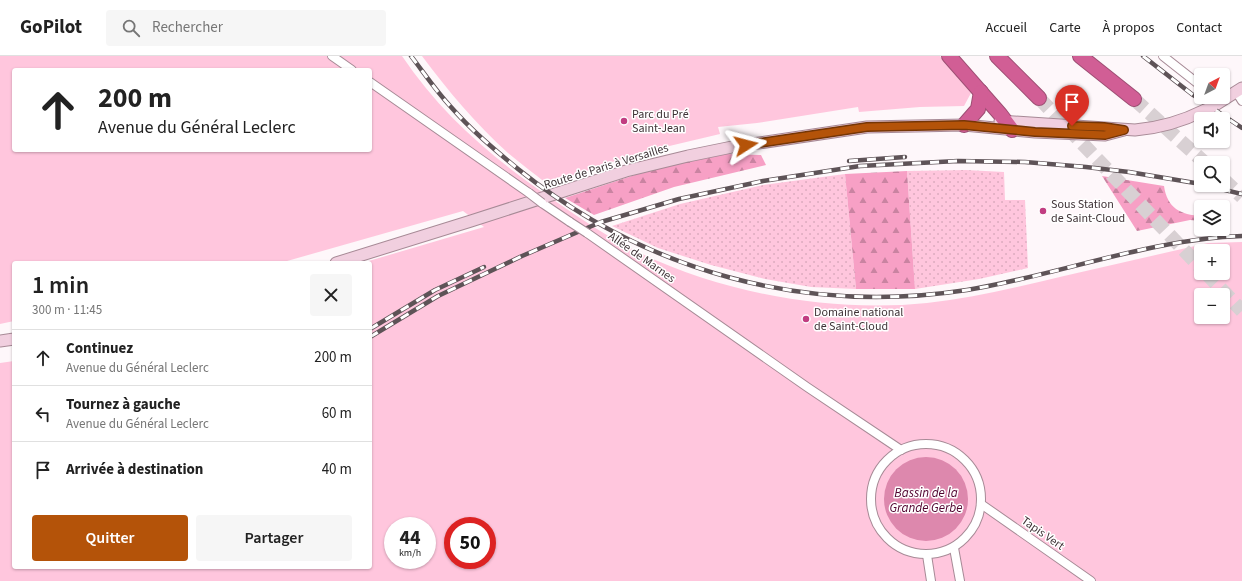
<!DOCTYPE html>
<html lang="fr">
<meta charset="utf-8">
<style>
:root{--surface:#fff;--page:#f6f6f6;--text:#222;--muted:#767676;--line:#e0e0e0;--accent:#b45309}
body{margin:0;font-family:"Source Sans 3",sans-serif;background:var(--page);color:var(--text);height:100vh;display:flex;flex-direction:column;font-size:15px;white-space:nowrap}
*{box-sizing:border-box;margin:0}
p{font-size:13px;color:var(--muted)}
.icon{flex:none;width:22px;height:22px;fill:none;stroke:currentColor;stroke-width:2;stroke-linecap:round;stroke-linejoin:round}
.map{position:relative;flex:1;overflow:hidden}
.panel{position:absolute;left:12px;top:205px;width:360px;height:308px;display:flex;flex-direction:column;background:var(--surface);border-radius:4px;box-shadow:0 1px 3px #0004}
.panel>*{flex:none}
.banner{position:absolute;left:12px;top:12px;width:360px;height:84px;border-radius:4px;box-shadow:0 1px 3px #0004;background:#fff;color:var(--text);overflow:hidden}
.needle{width:26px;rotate:41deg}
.buttons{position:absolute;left:1194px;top:12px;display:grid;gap:8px}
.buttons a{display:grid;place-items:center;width:36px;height:36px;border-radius:4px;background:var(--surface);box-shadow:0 1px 3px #0004;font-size:20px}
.speed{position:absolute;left:384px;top:461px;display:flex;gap:8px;font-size:20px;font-weight:700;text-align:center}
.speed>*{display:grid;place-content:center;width:52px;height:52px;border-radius:50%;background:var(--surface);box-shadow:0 1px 3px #0004;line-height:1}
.speed small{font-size:10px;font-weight:400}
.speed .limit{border:6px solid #d22;background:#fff;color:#111}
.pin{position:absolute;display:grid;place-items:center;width:34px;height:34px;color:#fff;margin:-41px -17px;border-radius:50% 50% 50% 0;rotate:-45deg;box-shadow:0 0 4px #0007}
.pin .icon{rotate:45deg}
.me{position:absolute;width:44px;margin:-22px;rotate:81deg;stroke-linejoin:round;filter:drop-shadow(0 0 3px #0008)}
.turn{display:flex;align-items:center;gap:14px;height:84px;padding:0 20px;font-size:18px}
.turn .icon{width:52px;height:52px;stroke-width:2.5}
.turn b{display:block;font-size:28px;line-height:34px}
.round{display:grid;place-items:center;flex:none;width:42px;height:42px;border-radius:4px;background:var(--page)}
.summary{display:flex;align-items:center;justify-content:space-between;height:68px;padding:0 20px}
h1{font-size:24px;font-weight:600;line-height:30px}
.primary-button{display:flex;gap:8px;margin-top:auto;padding:8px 20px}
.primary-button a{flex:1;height:46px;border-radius:4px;background:var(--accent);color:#fff;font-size:16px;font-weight:600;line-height:46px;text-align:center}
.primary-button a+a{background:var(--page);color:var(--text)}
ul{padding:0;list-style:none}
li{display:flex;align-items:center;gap:12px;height:56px;padding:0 20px;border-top:1px solid var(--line)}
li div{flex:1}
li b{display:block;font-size:15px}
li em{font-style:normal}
header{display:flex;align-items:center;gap:24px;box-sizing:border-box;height:56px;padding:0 20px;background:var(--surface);border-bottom:1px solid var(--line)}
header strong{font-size:19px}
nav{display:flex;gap:22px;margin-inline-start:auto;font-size:14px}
.search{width:280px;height:36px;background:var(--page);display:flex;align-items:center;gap:10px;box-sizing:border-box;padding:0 14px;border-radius:4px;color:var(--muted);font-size:15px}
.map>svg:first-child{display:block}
.grass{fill:url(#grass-dots)}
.forest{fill:url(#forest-firs)}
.park{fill:#ffc6dd;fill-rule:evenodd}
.water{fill:#dd88ad}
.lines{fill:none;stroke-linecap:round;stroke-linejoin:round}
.highway-tunnel{stroke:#d8d0d3;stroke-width:14;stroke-dasharray:14 7;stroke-linecap:butt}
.street-casing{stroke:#a78a96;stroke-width:10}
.secondary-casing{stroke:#a78a96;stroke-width:13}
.highway-casing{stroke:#9e4f74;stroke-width:16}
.street{stroke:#fff;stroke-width:8}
.secondary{stroke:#f1cfdf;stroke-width:11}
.highway{stroke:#d15e95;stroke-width:14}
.rail-casing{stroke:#5e5357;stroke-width:4.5}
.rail{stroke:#fff;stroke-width:3;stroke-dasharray:9;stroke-linecap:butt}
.street-bridge-casing{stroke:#a78a96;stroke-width:10;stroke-linecap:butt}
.secondary-bridge-casing{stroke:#a78a96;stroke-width:13;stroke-linecap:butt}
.street-bridge{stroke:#fff;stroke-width:8}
.secondary-bridge{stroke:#f1cfdf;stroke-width:11}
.route-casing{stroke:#753606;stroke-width:10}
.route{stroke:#b45309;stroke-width:7}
.poi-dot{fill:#c13d81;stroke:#fff;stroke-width:1.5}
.labels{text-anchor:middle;stroke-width:3;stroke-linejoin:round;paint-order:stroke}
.poi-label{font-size:12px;fill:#3f3337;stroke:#fff;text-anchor:start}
.street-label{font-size:12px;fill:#3f3337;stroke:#fff}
.water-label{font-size:13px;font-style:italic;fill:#510430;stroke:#fff}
</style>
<header>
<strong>GoPilot</strong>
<div class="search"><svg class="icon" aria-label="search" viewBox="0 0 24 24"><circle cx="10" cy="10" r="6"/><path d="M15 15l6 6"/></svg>Rechercher</div>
<nav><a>Accueil</a><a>Carte</a><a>À propos</a><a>Contact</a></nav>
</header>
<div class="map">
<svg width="1242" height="525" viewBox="0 0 1242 525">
<defs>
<pattern id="grass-dots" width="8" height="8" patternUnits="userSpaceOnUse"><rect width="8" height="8" fill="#ffc6dd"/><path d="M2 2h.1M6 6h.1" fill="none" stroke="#dcabbe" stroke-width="1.8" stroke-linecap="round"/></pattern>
<pattern id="forest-firs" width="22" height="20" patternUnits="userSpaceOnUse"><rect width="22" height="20" fill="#f7a0c5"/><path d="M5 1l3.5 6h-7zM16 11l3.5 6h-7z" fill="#c983a1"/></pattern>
</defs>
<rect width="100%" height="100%" fill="#fef7fa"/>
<g class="grass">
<polygon points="966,114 1004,116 1005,144 1025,144 1028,212 979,223 915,233 907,115"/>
<polygon points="845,118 856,233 811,231 765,223 711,209 658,192 612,170 680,148 763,129"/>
</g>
<g class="forest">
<polygon points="726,98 761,99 766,109 674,131 594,159 565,142 653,113"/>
<polygon points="907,115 915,233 856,233 845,118"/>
<path d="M1102,120l62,10c3,22 17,29 37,30v5l-11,-1 -53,11z"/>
</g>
<g class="park">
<path d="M0,0h402c41,61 95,106 156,147 23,16 47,32 72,45 88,45 200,65 297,55 46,-5 91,-16 137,-27 48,-11 96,-22 144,-33l34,-1v339h-1242v-218l14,-2v206h356v-304h-8l122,-36 -21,-16 -183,52h-266v58l-14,3zM14,14h356v80h-356zM1201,195h22v22h-22zM1201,239h22v22h-22zM393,470h34v34h-34zM453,470h34v34h-34z"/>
<path d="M422,0h518l31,37 -7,13 -44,1 -61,5 -1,-5 -101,16 -39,4 2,7 -76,18 -97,32c-12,-10 -26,-20 -39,-31 -32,-29 -60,-62 -86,-97z"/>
</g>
<circle class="water" cx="926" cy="443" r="42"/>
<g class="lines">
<g class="highway-tunnel">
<polyline points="1039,42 1201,212"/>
<polyline points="1134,43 1205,107"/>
<polyline points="1223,123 1242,141"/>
<polyline points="1206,217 1242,255"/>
</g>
<g class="street-casing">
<g id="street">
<polyline points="332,0 352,14"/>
<polyline points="1163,0 1201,30"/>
<polyline points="370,26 529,137"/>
<polyline points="1237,37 1242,45"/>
<polyline points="542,147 570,166"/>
<polyline points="587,177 807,331 901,394"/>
<circle cx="926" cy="443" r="55"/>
<polyline points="981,448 1091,525"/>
<polyline points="954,492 960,525"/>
<polyline points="927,499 931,525"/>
</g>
</g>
<g class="secondary-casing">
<g id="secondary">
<polyline points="1212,51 1242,32"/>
<path d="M1000,65l135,9c25,-2 48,-9 70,-20"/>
<polyline points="336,207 471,165 626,115 688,100 732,91 867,71 964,69 1035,76 1105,79 1124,74"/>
<polyline points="0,285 14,283"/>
</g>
</g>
<g class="highway-casing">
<g id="highway">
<polyline points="949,0 1000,58 1012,74"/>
<polyline points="997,0 1039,42"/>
<polyline points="1080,0 1134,43"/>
<polyline points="964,69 978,53 981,36"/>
</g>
</g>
<use href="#street" class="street"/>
<use href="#secondary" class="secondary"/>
<use href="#highway" class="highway"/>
<g class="rail-casing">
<g id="rail">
<path d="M411,0c13,17 25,35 40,51 20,23 44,43 67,62 129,103 286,146 449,121 92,-15 182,-51 275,-54"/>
<polyline points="1143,0 1193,39 1242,72"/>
<polyline points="849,105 905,101"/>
<polyline points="1204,129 1242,138"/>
<polyline points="370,273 435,234 484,211"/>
<polyline points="370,281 438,240 522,200 601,166 679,143 763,125 860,110 958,105 1025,106 1086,111 1129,116 1201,128"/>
</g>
</g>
<use href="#rail" class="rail"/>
<g class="street-bridge-casing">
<g id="street-bridge">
<polyline points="529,137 542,147"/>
<polyline points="570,166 587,177"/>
</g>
</g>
<g class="secondary-bridge-casing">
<polyline id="secondary-bridge" points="1205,54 1212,51"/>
</g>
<use href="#street-bridge" class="street-bridge"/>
<use href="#secondary-bridge" class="secondary-bridge"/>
</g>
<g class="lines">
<g class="route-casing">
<polyline id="route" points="746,89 867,71 964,69 1035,76 1105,79 1124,74 1104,71 1072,70"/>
</g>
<use href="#route" class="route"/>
</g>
<g class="poi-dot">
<circle cx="624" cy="65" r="4"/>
<circle cx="1043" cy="155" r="4"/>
<circle cx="806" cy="263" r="4"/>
</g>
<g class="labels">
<g class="poi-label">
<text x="632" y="62">Parc du Pré<tspan x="632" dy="14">Saint-Jean</tspan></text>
<text x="1051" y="152">Sous Station<tspan x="1051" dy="14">de Saint-Cloud</tspan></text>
<text x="814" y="260">Domaine national<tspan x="814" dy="14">de Saint-Cloud</tspan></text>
</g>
<g class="street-label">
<text transform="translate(606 110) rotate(-17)" y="4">Route de Paris à Versailles</text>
<text transform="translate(642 201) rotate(35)" y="4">Allée de Marnes</text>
<text transform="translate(1043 477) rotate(35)" y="4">Tapis Vert</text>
</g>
<g class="water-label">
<text x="926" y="441">Bassin de la<tspan x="926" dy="15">Grande Gerbe</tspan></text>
</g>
</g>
</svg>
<div class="buttons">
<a><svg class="needle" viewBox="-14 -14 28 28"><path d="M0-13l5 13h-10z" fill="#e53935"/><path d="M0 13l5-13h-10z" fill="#767676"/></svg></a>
<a><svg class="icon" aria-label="sound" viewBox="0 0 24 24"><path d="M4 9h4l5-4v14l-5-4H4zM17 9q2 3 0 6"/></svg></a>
<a><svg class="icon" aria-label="search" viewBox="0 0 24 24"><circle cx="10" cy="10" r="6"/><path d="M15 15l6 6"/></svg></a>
<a><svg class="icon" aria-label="layers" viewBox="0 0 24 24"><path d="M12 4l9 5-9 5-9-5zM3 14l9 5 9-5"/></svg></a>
<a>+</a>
<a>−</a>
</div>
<div class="speed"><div>44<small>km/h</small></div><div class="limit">50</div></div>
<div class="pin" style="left:1072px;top:70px;background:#d93025"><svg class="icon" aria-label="arrive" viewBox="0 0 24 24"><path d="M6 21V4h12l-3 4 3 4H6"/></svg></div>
<svg class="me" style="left:746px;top:89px" viewBox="-20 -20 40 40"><path d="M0-17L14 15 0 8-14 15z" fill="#b45309" stroke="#fff" stroke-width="4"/></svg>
<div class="banner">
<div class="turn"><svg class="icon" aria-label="ahead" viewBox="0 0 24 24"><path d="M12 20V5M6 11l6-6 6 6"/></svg><div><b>200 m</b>Avenue du Général Leclerc</div></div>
</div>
<section class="panel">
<div class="summary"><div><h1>1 min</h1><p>300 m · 11:45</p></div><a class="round"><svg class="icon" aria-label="close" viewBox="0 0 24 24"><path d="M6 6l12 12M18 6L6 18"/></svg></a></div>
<ul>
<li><svg class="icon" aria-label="ahead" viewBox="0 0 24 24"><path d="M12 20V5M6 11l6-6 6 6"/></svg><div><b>Continuez</b><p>Avenue du Général Leclerc</p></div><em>200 m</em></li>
<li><svg class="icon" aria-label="left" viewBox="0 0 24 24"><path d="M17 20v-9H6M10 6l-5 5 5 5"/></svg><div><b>Tournez à gauche</b><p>Avenue du Général Leclerc</p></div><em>60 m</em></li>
<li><svg class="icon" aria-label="arrive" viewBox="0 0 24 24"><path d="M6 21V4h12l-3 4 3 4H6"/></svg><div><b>Arrivée à destination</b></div><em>40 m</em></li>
</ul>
<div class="primary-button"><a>Quitter</a><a>Partager</a></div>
</section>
</div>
